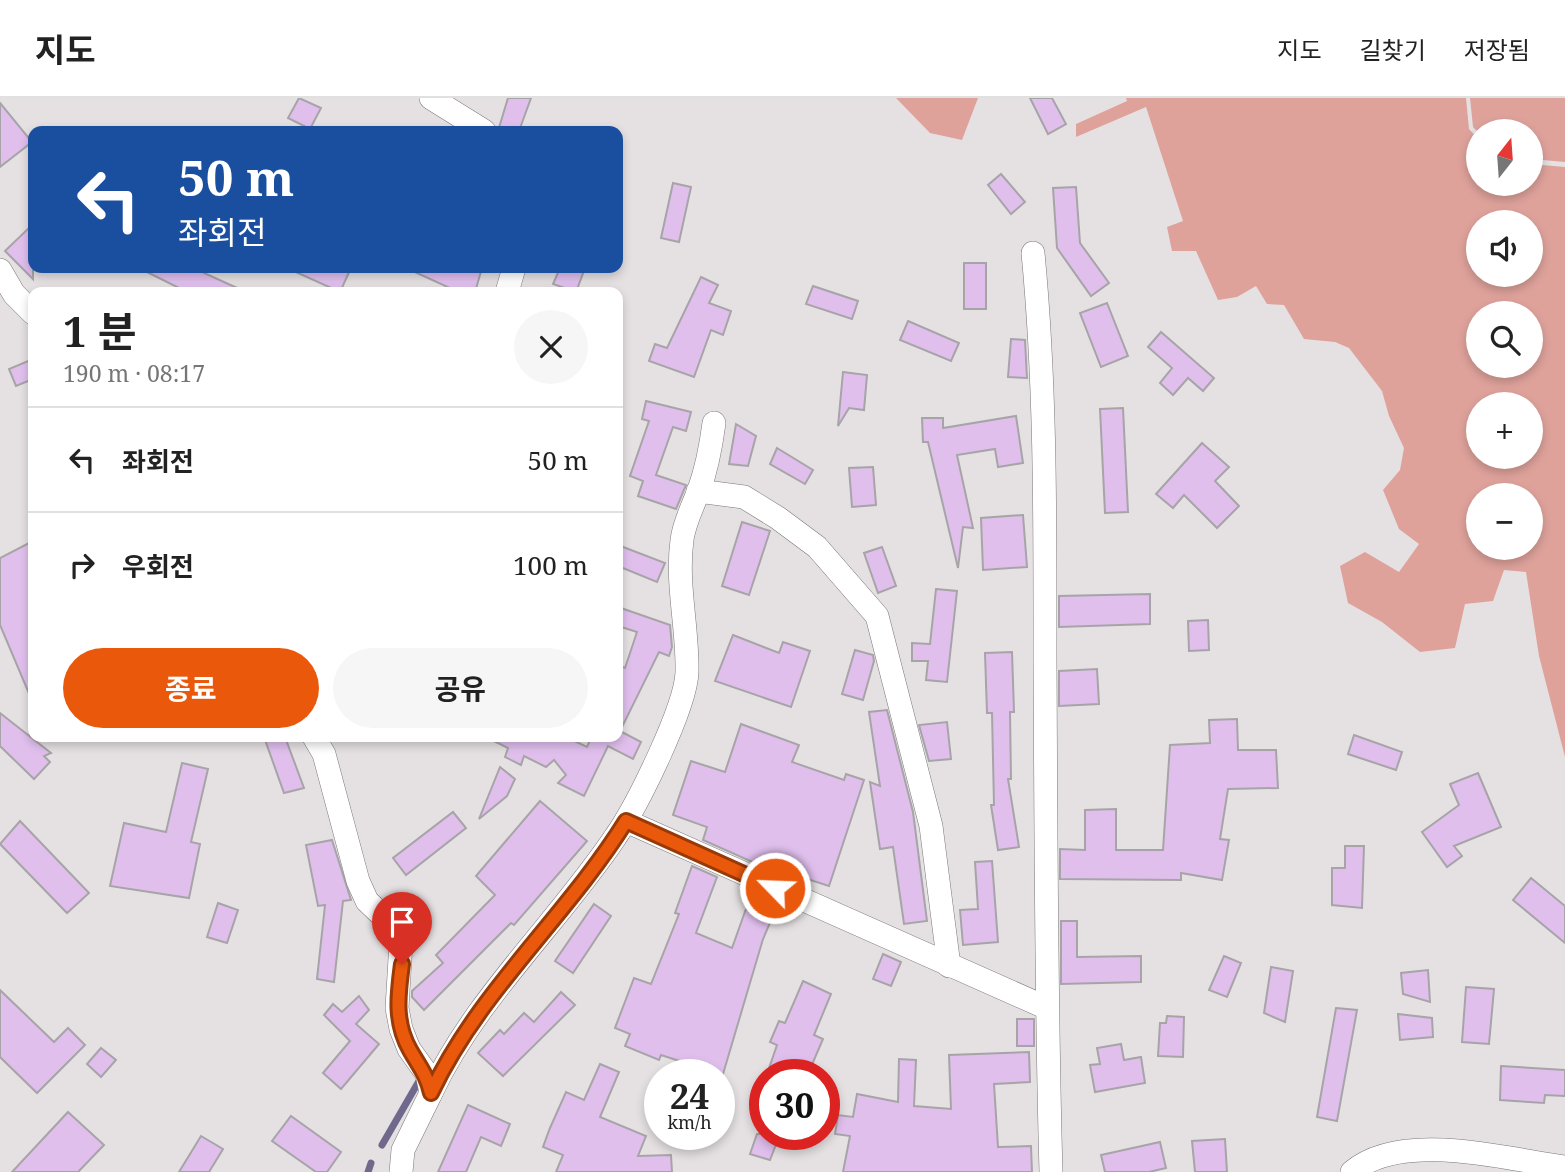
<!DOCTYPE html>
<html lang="ko">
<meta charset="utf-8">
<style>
:root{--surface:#fff;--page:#f6f6f6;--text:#222;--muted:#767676;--line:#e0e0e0;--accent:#ea580c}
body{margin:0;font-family:"Noto Serif","Noto Sans KR",serif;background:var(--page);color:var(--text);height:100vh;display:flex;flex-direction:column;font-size:26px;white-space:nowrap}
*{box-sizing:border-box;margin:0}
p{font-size:23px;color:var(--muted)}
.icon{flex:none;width:38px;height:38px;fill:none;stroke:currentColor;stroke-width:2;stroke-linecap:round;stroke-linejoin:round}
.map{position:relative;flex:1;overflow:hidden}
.side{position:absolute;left:28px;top:189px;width:595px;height:455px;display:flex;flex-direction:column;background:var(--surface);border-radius:14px;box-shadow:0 4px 10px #0003}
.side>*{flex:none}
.hud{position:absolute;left:28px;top:28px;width:595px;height:147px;border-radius:14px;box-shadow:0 4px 10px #0003;background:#1a4fa0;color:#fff;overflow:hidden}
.needle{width:46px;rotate:17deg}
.controls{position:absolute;left:1466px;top:21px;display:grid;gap:14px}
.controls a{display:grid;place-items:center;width:77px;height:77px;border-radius:50%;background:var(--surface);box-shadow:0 4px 10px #0003;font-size:35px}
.speed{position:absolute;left:644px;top:961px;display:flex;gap:14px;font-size:35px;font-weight:700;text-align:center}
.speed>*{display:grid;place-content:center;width:91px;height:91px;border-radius:50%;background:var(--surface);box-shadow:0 4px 10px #0003;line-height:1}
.speed small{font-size:18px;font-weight:400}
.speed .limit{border:10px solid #d22;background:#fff;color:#111}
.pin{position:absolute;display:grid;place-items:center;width:60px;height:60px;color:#fff;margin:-72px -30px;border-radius:50% 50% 50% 0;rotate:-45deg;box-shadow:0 0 7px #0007}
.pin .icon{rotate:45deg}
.me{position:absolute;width:77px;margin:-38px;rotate:294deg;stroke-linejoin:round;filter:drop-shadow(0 0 5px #0008)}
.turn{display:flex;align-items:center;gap:24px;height:147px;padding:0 35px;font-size:32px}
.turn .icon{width:91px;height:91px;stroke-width:2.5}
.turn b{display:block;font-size:49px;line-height:60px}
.round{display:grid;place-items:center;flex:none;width:74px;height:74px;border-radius:37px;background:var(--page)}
.overview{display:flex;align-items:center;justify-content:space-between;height:119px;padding:0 35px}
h1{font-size:42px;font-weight:700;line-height:52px}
.cta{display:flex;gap:14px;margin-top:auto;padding:14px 35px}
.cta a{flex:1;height:80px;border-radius:42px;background:var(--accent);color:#fff;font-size:28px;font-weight:700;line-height:80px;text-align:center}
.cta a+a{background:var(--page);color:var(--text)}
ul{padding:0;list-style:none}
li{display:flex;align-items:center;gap:21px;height:105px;padding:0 35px;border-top:2px solid var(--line)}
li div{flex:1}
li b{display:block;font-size:26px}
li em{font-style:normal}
header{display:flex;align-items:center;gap:42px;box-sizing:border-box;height:98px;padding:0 35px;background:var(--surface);border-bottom:2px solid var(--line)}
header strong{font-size:33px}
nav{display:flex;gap:38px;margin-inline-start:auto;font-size:24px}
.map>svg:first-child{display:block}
.forest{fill:#dea29b;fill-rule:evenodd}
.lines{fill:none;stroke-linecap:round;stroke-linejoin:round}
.stream{stroke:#70698c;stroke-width:7}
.building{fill:#e0bfed;stroke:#a7a4a8;stroke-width:2}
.minor-casing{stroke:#7b7779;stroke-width:24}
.minor{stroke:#fff;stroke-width:23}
.route-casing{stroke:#983908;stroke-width:18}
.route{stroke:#ea580c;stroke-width:12}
</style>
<header>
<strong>지도</strong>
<nav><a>지도</a><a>길찾기</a><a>저장됨</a></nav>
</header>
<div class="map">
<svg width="1565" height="1074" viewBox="0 0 1565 1074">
<rect width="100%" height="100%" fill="#e5e1e3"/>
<g class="forest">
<polygon points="896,0 978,0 962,42 930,35"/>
<path d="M1126,0h340l3,31 10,11v44h52v-20l34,3v590l-26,-101 -13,-84 -22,-2 -11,31 -28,3 -10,44 -35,4 -38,-30 -34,-19 -8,-37 25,-14 34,20 20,-28 -20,-15 -16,-39 17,-20 4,-22 -15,-32 -7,-25 -33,-43 -14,-6 -31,-3 -20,-34 -17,-1 -11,-18 -19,11 -19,3 -22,-49h-24l-5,-24 16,-6 -37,-114 -70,30v-13l51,-23zM1479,124h52v53h-52zM1479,215h52v53h-52zM1479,306h52v53h-52zM1479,397h52v53h-52z"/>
<polygon points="1470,0 1565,0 1565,64 1531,61 1531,33 1479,35 1473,29"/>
</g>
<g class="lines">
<g class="stream">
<polyline points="382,1047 419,983"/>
<polyline points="368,1074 371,1065"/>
</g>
</g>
<g class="building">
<polygon points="299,0 321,10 310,31 288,20"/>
<polygon points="508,0 531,0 519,33 498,33"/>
<polygon points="1030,0 1052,0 1066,26 1048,36"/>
<polygon points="0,5 32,44 0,69"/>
<polygon points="1001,76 1025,104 1011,116 988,87"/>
<polygon points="673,85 691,89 679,144 661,140"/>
<polygon points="1076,89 1080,145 1109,185 1091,198 1057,150 1053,90"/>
<polygon points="33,126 33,181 5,153"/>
<rect x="964" y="165" width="22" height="46"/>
<polygon points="139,170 206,170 204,175 246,194 187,194"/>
<polygon points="287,170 351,170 340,194"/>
<polygon points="406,170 482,170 475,194 449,194 450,190"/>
<polygon points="560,170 585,170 576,194 553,186"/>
<polygon points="701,179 718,187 709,205 731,213 723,237 711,232 694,279 649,263 655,246 667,250"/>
<polygon points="813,188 858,203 852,221 806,206"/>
<polygon points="1107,205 1128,258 1101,269 1080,215"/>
<polygon points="908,223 959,245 951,263 900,242"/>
<polygon points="1161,234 1214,280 1203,293 1188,280 1173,297 1160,285 1172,270 1148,249"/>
<polygon points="1011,241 1025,242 1027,280 1008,279"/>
<polygon points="33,261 33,281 16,288 9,271"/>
<polygon points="843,274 867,277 864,312 849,310 838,328"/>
<polygon points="646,303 691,314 686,333 673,329 656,377 686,387 676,411 638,398 643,383 630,378 649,323 642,321"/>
<polygon points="1123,310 1128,414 1105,415 1100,311"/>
<polygon points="1016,318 1023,365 998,369 995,351 957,357 973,430 963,429 958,470 928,344 923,344 922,320 943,320 943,330"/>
<polygon points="736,326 756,338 748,368 729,366"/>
<polygon points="1202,345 1229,369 1215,383 1239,408 1217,430 1184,397 1173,410 1156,396"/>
<polygon points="777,350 813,372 805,386 770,366"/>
<polygon points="873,369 876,407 852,409 849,370"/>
<polygon points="1023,417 1027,469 983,472 981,420"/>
<polygon points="742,424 770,433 749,497 722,488"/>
<polygon points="33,443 33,605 0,527 0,460"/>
<polygon points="618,447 665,465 657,484 618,468"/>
<polygon points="882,449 896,488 878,495 864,455"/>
<polygon points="936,491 957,493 947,584 926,582 928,563 912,563 912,545 930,546"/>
<polygon points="1150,496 1150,526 1059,529 1059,498"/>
<polygon points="618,509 670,527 672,549 669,558 659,554 620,633 641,644 633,661 608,648 584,698 558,685 566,677 554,662 546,669 524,658 521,667 505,659 508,650 486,639 566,639 587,649 591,640 589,639 618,639 618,567 625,570 637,534 618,528"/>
<polygon points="1208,522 1209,552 1189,553 1188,523"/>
<polygon points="733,537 779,555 783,544 810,553 791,609 715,583"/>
<polygon points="855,552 873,557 874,563 863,602 842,596"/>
<polygon points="1012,554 1014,614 1010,614 1011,681 1008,681 1019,749 998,752 991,707 994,707 992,615 987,615 985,555"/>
<polygon points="1097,571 1099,606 1059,608 1059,573"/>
<polygon points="887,612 913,714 927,823 904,826 893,749 880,751 870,684 880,688 869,614"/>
<polygon points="0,615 51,655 44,658 50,664 34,681 0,648"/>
<polygon points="1237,621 1238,652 1276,652 1278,690 1228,691 1220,741 1229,742 1222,782 1181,775 1181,782 1060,781 1060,751 1085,752 1085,712 1116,711 1116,752 1163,752 1170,647 1210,645 1209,622"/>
<polygon points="947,624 951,661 929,663 919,627"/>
<polygon points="741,626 799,647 792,664 844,682 846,676 864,682 829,788 795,777 793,782 703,742 707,729 673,717 691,663 725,674"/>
<polygon points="1354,637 1402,654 1396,672 1348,656"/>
<polygon points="264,639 285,639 304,690 284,695"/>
<polygon points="182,665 208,671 191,744 200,746 189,800 110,788 124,725 166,734"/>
<polygon points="500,669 515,681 507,698 479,721"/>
<polygon points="1478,675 1501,729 1454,748 1462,758 1447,769 1422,734 1459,707 1450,686"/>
<polygon points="540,703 587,743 514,827 511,825 424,912 412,899 412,893 443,865 436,857 495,797 476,778"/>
<polygon points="453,714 466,730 406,777 393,760"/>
<polygon points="20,723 89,795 67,815 0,746"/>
<polygon points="332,742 351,802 343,803 334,884 317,881 325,807 318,808 306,747"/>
<polygon points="1345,748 1364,748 1362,810 1332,807 1332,770 1345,770"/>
<polygon points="992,763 998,844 963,847 960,812 978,811 975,764"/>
<polygon points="692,768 717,779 696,835 732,850 752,794 778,806 763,841 723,976 692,976 695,968 661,957 659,962 625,948 630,936 615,930 634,880 651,886 679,816 675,815"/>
<polygon points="1531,780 1565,808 1565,845 1513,802"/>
<polygon points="218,805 238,812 227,845 207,839"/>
<polygon points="594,806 611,818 573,875 555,863"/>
<polygon points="1061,823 1077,823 1077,859 1141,858 1141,884 1061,886"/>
<polygon points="883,856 901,864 891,888 873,881"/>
<polygon points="1224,858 1241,865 1227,899 1209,892"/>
<polygon points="1271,869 1293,873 1285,924 1264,915"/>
<polygon points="1428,872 1430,904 1403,896 1401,875"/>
<polygon points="803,883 831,896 814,937 823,941 808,976 767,976 777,947 770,944 779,923 785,925"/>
<polygon points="1466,889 1494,891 1489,946 1462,944"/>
<polygon points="0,892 54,944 68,930 85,947 37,995 0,959"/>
<polygon points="561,894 575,907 503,978 478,955 500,932 504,936 524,915 534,924"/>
<polygon points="359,898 369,912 356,926 379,946 341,991 323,975 350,943 324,917 333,906 342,914"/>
<polygon points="1336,910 1357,912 1337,1023 1317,1019"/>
<polygon points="1398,916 1432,920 1433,939 1400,942"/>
<polygon points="1167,918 1184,919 1183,959 1158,958 1160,925 1166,925"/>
<rect x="1017" y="921" width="17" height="27"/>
<polygon points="1121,946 1124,962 1141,959 1145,985 1095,994 1090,967 1100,966 1097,950"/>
<polygon points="101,950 116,962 101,979 87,966"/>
<polygon points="1029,954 1030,984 994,986 998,1049 1031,1048 1032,1074 843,1074 850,1038 835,1036 838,1017 853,1019 857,996 898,1004 899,961 916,962 914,1008 951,1011 949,957"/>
<polygon points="600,966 619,974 600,1019 646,1038 638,1058 671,1057 672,1074 556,1074 563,1057 543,1049 550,1030 566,994 584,1002"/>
<polygon points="1501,968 1565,972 1565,998 1545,997 1544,1005 1500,1002"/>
<polygon points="468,1007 510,1026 501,1048 481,1039 466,1074 438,1074"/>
<polygon points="68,1014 104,1047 78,1074 12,1074"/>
<polygon points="291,1018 341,1054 327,1074 316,1074 272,1043"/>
<polygon points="757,1036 780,1036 770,1062 750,1056"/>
<polygon points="201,1038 223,1051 209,1074 179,1074"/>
<polygon points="1225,1041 1227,1074 1195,1074 1192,1043"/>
<polygon points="1160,1044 1166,1070 1149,1074 1105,1074 1101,1057"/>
</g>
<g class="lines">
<g class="minor-casing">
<g id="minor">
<polyline points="431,0 484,33"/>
<path d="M1033,155c13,135 12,271 12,407 1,170 1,341 6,512"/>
<polyline points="0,172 14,196 33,215"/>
<polyline points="507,194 514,170"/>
<polyline points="698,393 744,399 778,420 817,449 877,518 931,728 949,868"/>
<polyline points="314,639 324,656 358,783 367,803 392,827 401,844 397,910 401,931 409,951 427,976 431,995 403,1052 401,1074"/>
<polyline points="626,723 1047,910"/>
<path d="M431,995c45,-96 127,-170 185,-257 21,-30 70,-129 71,-164 1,-44 -11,-88 -5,-132 2,-17 11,-34 17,-50 8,-22 12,-44 15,-67"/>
<path d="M1352,1074c50,-42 152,-13 213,-5"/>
</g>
</g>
<use href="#minor" class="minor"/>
</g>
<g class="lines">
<g class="route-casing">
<path id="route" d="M402,866c-4,30 -8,58 8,86 9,16 17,25 21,43 48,-102 136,-177 195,-272l149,67"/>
</g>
<use href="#route" class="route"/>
</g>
</svg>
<div class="controls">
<a><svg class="needle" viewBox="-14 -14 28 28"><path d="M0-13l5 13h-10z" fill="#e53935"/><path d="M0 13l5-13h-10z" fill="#767676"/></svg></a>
<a><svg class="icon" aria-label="sound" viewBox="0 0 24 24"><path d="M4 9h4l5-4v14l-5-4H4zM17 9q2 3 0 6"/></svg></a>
<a><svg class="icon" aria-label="search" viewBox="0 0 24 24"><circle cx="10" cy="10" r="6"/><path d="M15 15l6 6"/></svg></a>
<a>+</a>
<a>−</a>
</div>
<div class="speed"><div>24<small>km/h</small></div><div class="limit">30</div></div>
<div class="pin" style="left:402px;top:866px;background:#d93025"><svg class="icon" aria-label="arrive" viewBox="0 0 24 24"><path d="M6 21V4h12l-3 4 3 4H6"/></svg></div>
<svg class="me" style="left:775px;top:790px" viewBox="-20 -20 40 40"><circle r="17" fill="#ea580c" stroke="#fff" stroke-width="3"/><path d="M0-11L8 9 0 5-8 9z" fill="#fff"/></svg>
<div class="hud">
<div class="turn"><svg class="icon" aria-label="left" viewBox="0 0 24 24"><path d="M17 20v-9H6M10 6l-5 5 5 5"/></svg><div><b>50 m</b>좌회전</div></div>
</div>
<section class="side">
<div class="overview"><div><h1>1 분</h1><p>190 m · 08:17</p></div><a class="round"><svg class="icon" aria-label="close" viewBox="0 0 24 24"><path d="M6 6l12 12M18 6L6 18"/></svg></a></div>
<ul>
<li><svg class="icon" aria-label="left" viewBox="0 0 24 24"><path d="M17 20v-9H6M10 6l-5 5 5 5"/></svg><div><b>좌회전</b></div><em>50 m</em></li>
<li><svg class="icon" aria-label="right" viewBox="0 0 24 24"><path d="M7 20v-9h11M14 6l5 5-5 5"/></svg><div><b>우회전</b></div><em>100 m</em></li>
</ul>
<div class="cta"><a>종료</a><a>공유</a></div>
</section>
</div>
